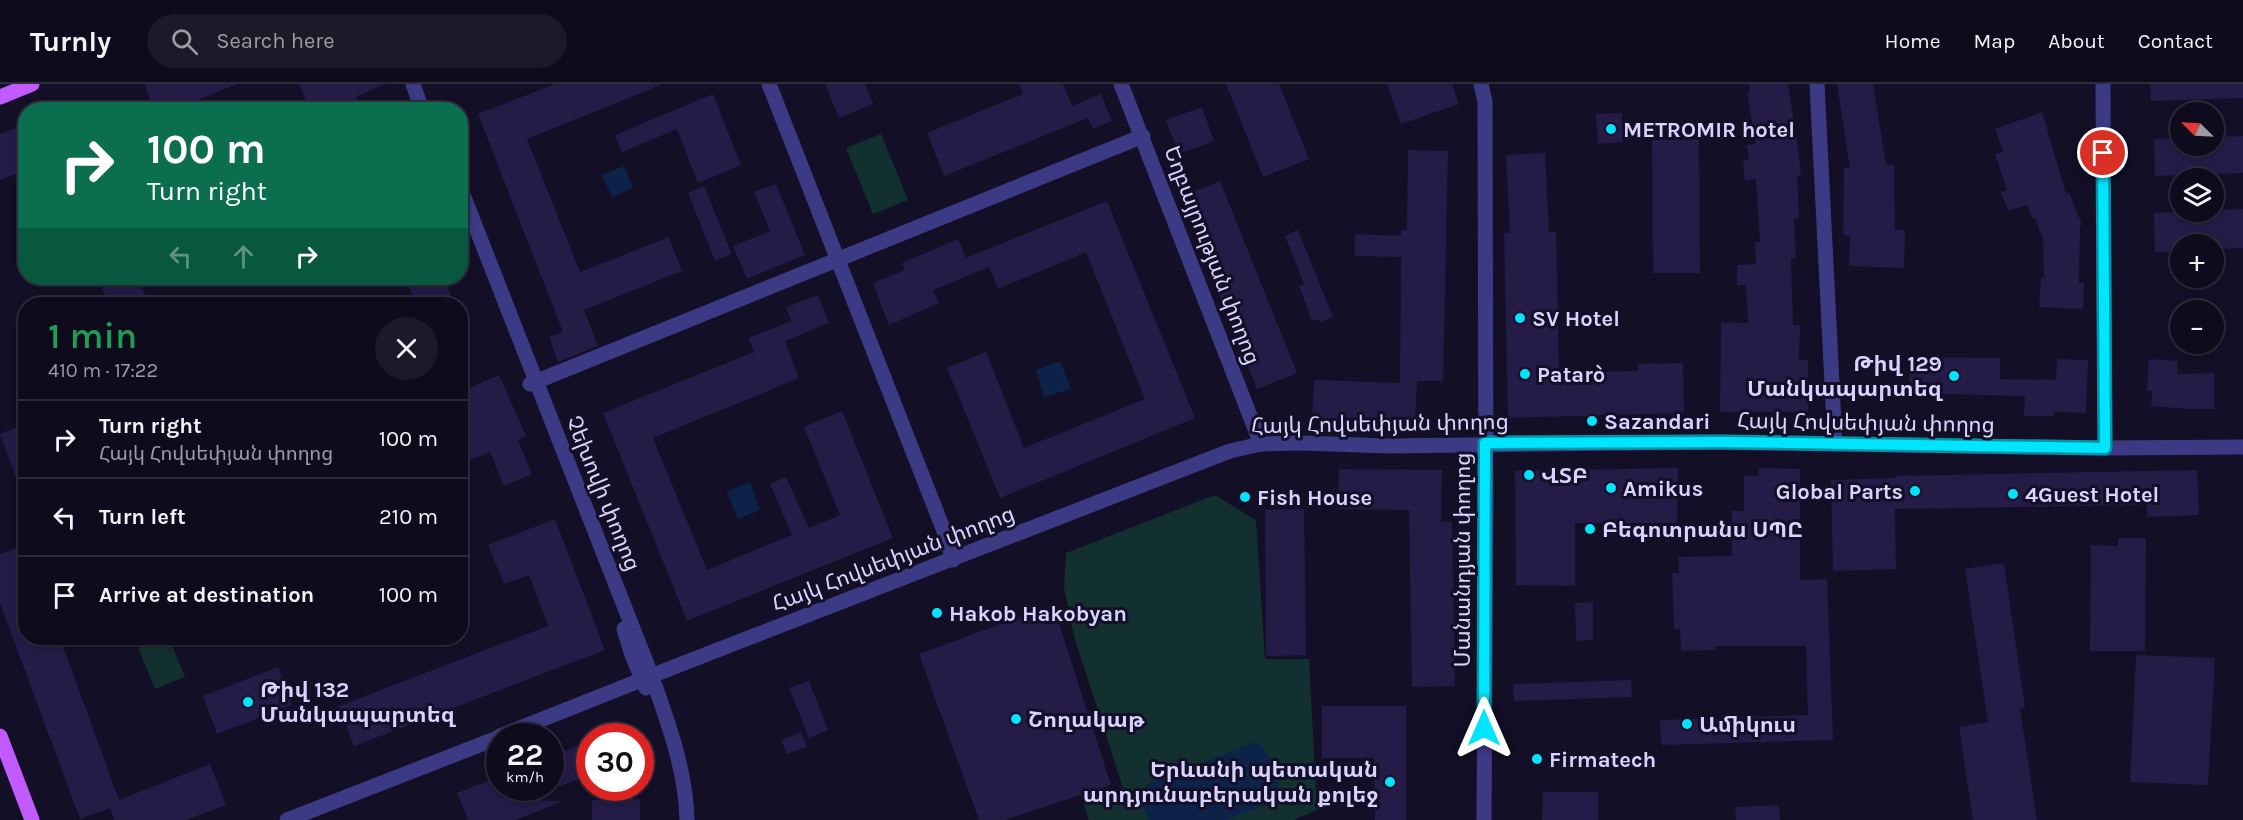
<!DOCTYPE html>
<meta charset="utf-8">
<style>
:root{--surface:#0e0b1c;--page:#1c1929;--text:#f1f3f6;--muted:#9b9ba3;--line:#2e2b3b}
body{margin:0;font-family:Karla,"Noto Sans Armenian",sans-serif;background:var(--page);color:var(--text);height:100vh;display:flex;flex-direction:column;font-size:22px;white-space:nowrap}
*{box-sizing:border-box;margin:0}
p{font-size:20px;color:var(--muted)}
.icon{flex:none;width:33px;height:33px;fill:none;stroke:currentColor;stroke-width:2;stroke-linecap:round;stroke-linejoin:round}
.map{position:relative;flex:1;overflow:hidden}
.drawer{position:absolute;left:18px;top:213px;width:450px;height:348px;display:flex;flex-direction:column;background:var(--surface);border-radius:24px;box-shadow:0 3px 9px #0003,0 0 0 2px var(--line)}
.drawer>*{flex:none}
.guide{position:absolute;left:18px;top:18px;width:450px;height:183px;border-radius:24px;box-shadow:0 3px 9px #0003,0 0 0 2px var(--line);background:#0b6e4f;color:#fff;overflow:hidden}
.needle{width:39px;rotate:294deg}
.buttons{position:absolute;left:2170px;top:18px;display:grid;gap:12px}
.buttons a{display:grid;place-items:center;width:54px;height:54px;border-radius:50%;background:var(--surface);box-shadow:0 3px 9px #0003,0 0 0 2px var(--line);font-size:30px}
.speed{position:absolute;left:486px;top:639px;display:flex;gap:12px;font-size:30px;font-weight:700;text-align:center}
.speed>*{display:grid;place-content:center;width:78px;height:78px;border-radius:50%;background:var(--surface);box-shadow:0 3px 9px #0003,0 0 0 2px var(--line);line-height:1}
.speed small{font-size:15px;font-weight:400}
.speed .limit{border:9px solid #d22;background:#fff;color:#111}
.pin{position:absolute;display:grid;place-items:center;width:51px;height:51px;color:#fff;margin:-26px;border:3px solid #fff;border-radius:50%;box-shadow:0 2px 6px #0007}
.me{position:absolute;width:66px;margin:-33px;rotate:0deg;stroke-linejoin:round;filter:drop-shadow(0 0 4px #0008)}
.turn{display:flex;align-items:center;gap:21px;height:126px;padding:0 30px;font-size:27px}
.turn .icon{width:78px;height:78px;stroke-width:2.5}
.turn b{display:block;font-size:42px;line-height:51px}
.lanes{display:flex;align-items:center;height:57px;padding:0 30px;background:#0003;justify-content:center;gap:30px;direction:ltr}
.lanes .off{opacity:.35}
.round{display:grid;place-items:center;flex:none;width:63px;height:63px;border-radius:32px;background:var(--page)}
.summary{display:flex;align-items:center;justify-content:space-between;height:102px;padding:0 30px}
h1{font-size:36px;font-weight:600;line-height:45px;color:#1e9e55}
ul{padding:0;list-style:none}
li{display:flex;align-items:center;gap:18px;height:78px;padding:0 30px;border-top:2px solid var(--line)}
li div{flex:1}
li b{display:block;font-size:22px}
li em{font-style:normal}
header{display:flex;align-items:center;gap:36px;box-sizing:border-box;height:84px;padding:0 30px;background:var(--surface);border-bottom:2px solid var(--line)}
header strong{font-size:28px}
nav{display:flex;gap:33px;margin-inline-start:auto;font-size:21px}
.search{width:420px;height:54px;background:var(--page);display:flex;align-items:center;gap:15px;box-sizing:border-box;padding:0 21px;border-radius:33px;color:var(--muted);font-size:22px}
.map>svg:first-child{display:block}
.green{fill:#12302f}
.water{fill:#0c2248}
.building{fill:#241b47}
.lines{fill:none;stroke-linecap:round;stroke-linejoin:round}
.minor{stroke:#3d3a85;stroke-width:15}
.major{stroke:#c25bff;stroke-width:15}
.route-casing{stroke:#0095a6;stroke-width:15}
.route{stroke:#00e5ff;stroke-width:10}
.poi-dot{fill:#00e5ff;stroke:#130f26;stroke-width:2}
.labels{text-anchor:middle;stroke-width:6;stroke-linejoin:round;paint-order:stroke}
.poi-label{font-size:22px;font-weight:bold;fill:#d9d4ff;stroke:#130f26;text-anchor:start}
.street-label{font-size:22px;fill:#d9d4ff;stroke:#130f26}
</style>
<header>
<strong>Turnly</strong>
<div class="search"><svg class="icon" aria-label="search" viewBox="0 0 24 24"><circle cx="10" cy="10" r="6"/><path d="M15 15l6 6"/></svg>Search here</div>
<nav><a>Home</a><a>Map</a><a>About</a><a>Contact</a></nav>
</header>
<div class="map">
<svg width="2243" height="736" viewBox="0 0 2243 736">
<rect width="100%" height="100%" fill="#130f26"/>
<g class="green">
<polygon points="881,50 908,116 873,130 846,64"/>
<polygon points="1215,411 1256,436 1265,575 1309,575 1317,726 1294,736 1089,736 1083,718 1123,704 1074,552 1064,504 1066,469"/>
<polygon points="163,554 169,554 185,593 155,605 138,564"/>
</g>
<g class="water">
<polygon points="624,82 633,104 612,113 602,91"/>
<polygon points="1060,277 1071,305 1044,313 1036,286"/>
<polygon points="750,399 760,426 738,435 727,407"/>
<path d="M1255,658c12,4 24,34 23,46 0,6 -2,9 -5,14l-48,18h-76l-8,-19 6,-16z"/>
</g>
<g class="building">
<polygon points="144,0 235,0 235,1 172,26 154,26"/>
<polygon points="299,0 385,0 356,13 361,26 310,26"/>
<polygon points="555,0 663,0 527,55 580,188 669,153 682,187 584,226 598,262 558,278 549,253 563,248 478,30"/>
<polygon points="825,0 865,0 873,20 839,34"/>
<polygon points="1019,0 1063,0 1072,22 1101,10 1112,37 1093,45 1088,34 944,92 927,49 1023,10"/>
<polygon points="1226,0 1279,0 1309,75 1263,93"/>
<polygon points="1387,0 1452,0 1459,20 1401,40"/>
<polygon points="1749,0 1788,0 1798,64 1801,91 1797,92 1799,135 1794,135 1796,174 1791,175 1793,241 1800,241 1799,276 1808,276 1808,328 1720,328 1721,238 1748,239 1746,201 1737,201 1737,181 1756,180 1755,158 1760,158 1756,95 1745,96 1743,77 1749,76 1747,61 1756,60 1747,9 1750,9"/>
<polygon points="1837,0 1873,0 1886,81 1894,81 1895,146 1905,146 1904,184 1849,182 1850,152 1843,151 1844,84 1850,84"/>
<polygon points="2150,0 2243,0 2243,14 2151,17"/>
<polygon points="713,10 741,81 698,99 677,45 622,68 615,51"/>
<polygon points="1202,23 1214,57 1179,70 1166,36"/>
<polygon points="2042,28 2066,110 2069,108 2082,141 2080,142 2079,199 2084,199 2083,225 2039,223 2041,194 2044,194 2043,156 2035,134 2032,134 2027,121 2008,127 2001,108 2007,106 1995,70 2003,68 1995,45"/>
<polygon points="1622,29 1623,58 1598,60 1596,30"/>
<polygon points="26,40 26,86 0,96 0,50"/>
<polygon points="2243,52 2243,89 2155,92 2154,55 2181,54 2181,62 2214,62 2214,53"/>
<polygon points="1699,55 1700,189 1653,189 1652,56"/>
<polygon points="1408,66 1448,67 1443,297 1417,297 1415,338 1312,334 1314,296 1400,299 1401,173 1355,172 1355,150 1401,152 1401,146 1407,146"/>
<polygon points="1545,69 1549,148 1556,148 1559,288 1638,287 1638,280 1683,279 1684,329 1508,334 1504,149 1510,149 1506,71"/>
<polygon points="1220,97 1297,289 1257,305 1180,113"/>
<polygon points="776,100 805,171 747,195 733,162 770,147 754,108"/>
<polygon points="704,102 732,170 715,177 688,109"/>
<polygon points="1107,117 1195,334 1000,414 947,284 986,268 1024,364 1145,315 1086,168 998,205 989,183 933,206 939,219 889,241 873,199 905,186 902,179 958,155 966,174"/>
<polygon points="2243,125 2243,164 2214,165 2214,160 2181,160 2181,167 2155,168 2154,129"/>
<polygon points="1298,146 1333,233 1320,238 1319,235 1312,237 1299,202 1304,200 1285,152"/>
<polygon points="98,194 138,194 149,220 108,220"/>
<polygon points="425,194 444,194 454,220 416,220 408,200"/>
<polygon points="818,211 829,239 785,257 799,294 653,354 707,486 792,451 770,400 786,393 809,444 840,431 804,343 842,327 893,454 687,537 603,329 754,268 748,254 791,237 786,223"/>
<polygon points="1910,273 2000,274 2000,295 2056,296 2057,275 2088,276 2086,329 2054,328 2054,332 2024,332 2025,312 1909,309"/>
<polygon points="2149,275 2178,277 2177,290 2214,289 2214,325 2188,325 2151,322 2152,307 2147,307"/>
<polygon points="499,291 526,352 518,356 532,390 504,402 490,368 460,380 460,308"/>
<polygon points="26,340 26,415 24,415 0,350"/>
<polygon points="1678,384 1677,439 1575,439 1575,502 1516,501 1515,387"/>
<polygon points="1759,384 1800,385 1800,496 1827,495 1833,656 1661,661 1660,636 1808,631 1806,562 1715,562 1715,566 1681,567 1680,545 1674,545 1672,489 1679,489 1678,473 1732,472 1732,427 1744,427 1744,392 1759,392"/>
<polygon points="1339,385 1442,386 1441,438 1452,438 1455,602 1412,603 1409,426 1338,425"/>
<polygon points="2197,386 2199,431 2147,433 2147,421 1895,425 1896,485 1833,487 1831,396 1896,394 1896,392"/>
<polygon points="1304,425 1306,571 1266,572 1265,426"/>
<polygon points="555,435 605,566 354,662 339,622 548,542 529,491 504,500 488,461"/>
<polygon points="2118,454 2146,454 2145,567 2090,567 2091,461 2118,462"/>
<polygon points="26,461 26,554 60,554 119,716 210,680 226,721 186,736 114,736 110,724 80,735 0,519 0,470"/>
<polygon points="2004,479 2025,624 2020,625 2037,736 1973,736 1959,643 1988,638 1965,485"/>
<polygon points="1593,518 1593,556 1576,557 1575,519"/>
<polygon points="1053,521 1111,701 1005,736 979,736 919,570"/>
<polygon points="2136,571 2215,574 2208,701 2130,698"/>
<polygon points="278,583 292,621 217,650 203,612"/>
<polygon points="1631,596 1632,613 1514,617 1513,600"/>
<polygon points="809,597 828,646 809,654 789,604"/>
<polygon points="1322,622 1406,622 1406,736 1375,736 1374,674 1322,674"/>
<polygon points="801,648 807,663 787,670 781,656"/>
<polygon points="590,657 590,691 524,716 563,717 516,736 468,736 457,709 500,692 500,704 550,704 550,673"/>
<polygon points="1543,708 1598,708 1598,736 1542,736"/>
<polygon points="640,715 640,736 592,736 592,716"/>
<polygon points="1779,721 1780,736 1736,736 1735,723"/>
</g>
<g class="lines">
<g class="minor">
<polyline points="413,0 422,26"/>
<polyline points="769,0 944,447 953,476"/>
<polyline points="1121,0 1261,360"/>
<polyline points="1481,0 1485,18 1486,423 1484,736"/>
<polyline points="1817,0 1835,360"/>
<polyline points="2103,0 2105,364"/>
<path d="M460,103l192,490c16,46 34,93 35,143"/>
<polyline points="530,300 1143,52"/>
<polyline points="624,545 632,571 646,604"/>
<polyline points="500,652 684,579 1230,367 1261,360 1301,359 1388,362 1703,358 2105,364 2243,363"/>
<polyline points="287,736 500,653"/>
</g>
<g class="major">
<polyline points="0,13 32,0"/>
<polyline points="0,652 32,736"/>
</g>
</g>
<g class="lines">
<g class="route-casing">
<polyline id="route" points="1484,644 1485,359 1725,358 2105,364 2103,69"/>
</g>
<use href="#route" class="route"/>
</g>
<g class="poi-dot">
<circle cx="1611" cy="45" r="6"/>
<circle cx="1520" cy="234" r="6"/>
<circle cx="1525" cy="290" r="6"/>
<circle cx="1954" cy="292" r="6"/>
<circle cx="1592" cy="337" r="6"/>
<circle cx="1529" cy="391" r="6"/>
<circle cx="1611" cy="404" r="6"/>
<circle cx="1915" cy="407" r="6"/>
<circle cx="2013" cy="410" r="6"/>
<circle cx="1245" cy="413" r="6"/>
<circle cx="1590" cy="445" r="6"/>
<circle cx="937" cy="529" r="6"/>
<circle cx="248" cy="618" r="6"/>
<circle cx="1016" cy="635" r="6"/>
<circle cx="1687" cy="640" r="6"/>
<circle cx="1537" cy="675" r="6"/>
<circle cx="1390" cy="698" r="6"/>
</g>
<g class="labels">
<g class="poi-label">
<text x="1623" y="53">METROMIR hotel</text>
<text x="1532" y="242">SV Hotel</text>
<text x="1942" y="287" text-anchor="end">Թիվ 129<tspan x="1942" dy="25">Մանկապարտեզ</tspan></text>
<text x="1537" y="298">Patarò</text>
<text x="1604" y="345">Sazandari</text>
<text x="1541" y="399">ՎՏԲ</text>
<text x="1623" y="412">Amikus</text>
<text x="1903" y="415" text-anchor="end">Global Parts</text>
<text x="2025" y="418">4Guest Hotel</text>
<text x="1257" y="421">Fish House</text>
<text x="1602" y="453">Բեգոտրանս ՍՊԸ</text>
<text x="949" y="537">Hakob Hakobyan</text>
<text x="260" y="613">Թիվ 132<tspan x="260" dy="25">Մանկապարտեզ</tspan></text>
<text x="1028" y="643">Շողակաթ</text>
<text x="1699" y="648">Ամիկուս</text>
<text x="1549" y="683">Firmatech</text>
<text x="1378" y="693" text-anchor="end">Երևանի պետական<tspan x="1378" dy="25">արդյունաբերական քոլեջ</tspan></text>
</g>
<g class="street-label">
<text transform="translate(1213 171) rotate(69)" y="8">Եղբայրության փողոց</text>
<text transform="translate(1866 338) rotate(1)" y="8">Հայկ Հովսեփյան փողոց</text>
<text transform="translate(1380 339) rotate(-1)" y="8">Հայկ Հովսեփյան փողոց</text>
<text transform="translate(604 409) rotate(68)" y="8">Չեխովի փողոց</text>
<text transform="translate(893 474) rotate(-21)" y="8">Հայկ Հովսեփյան փողոց</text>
<text transform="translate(1462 476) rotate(-90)" y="8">Մանանդյան փողոց</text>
</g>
</g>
</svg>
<div class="buttons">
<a><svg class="needle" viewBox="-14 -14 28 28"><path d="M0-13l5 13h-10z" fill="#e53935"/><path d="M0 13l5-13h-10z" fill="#9b9ba3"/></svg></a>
<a><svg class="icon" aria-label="layers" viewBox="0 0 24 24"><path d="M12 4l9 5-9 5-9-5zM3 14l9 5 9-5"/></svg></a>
<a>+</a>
<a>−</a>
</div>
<div class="speed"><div>22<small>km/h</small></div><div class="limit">30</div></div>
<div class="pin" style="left:2103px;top:69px;background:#d93025"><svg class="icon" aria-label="arrive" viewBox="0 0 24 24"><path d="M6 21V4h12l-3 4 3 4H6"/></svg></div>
<svg class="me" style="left:1484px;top:644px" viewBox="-20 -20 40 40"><path d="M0-17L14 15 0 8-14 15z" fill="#00e5ff" stroke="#fff" stroke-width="4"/></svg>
<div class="guide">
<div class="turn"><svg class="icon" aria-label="right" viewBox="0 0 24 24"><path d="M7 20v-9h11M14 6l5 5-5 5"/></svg><div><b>100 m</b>Turn right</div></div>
<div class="lanes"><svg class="icon off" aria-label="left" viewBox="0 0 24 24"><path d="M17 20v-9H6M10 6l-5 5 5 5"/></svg><svg class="icon off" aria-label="ahead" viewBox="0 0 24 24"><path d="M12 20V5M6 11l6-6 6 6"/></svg><svg class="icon" aria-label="right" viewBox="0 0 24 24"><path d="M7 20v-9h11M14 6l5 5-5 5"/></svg></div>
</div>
<section class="drawer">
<div class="summary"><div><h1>1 min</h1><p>410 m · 17:22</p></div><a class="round"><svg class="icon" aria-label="close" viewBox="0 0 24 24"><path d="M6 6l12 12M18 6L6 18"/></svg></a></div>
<ul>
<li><svg class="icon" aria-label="right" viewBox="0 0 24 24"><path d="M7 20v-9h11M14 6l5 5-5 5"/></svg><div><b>Turn right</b><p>Հայկ Հովսեփյան փողոց</p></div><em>100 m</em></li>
<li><svg class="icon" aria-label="left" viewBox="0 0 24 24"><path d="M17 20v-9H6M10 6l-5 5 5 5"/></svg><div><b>Turn left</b></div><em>210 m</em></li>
<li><svg class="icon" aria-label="arrive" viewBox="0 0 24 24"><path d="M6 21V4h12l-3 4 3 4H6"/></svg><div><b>Arrive at destination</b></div><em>100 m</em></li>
</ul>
</section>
</div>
